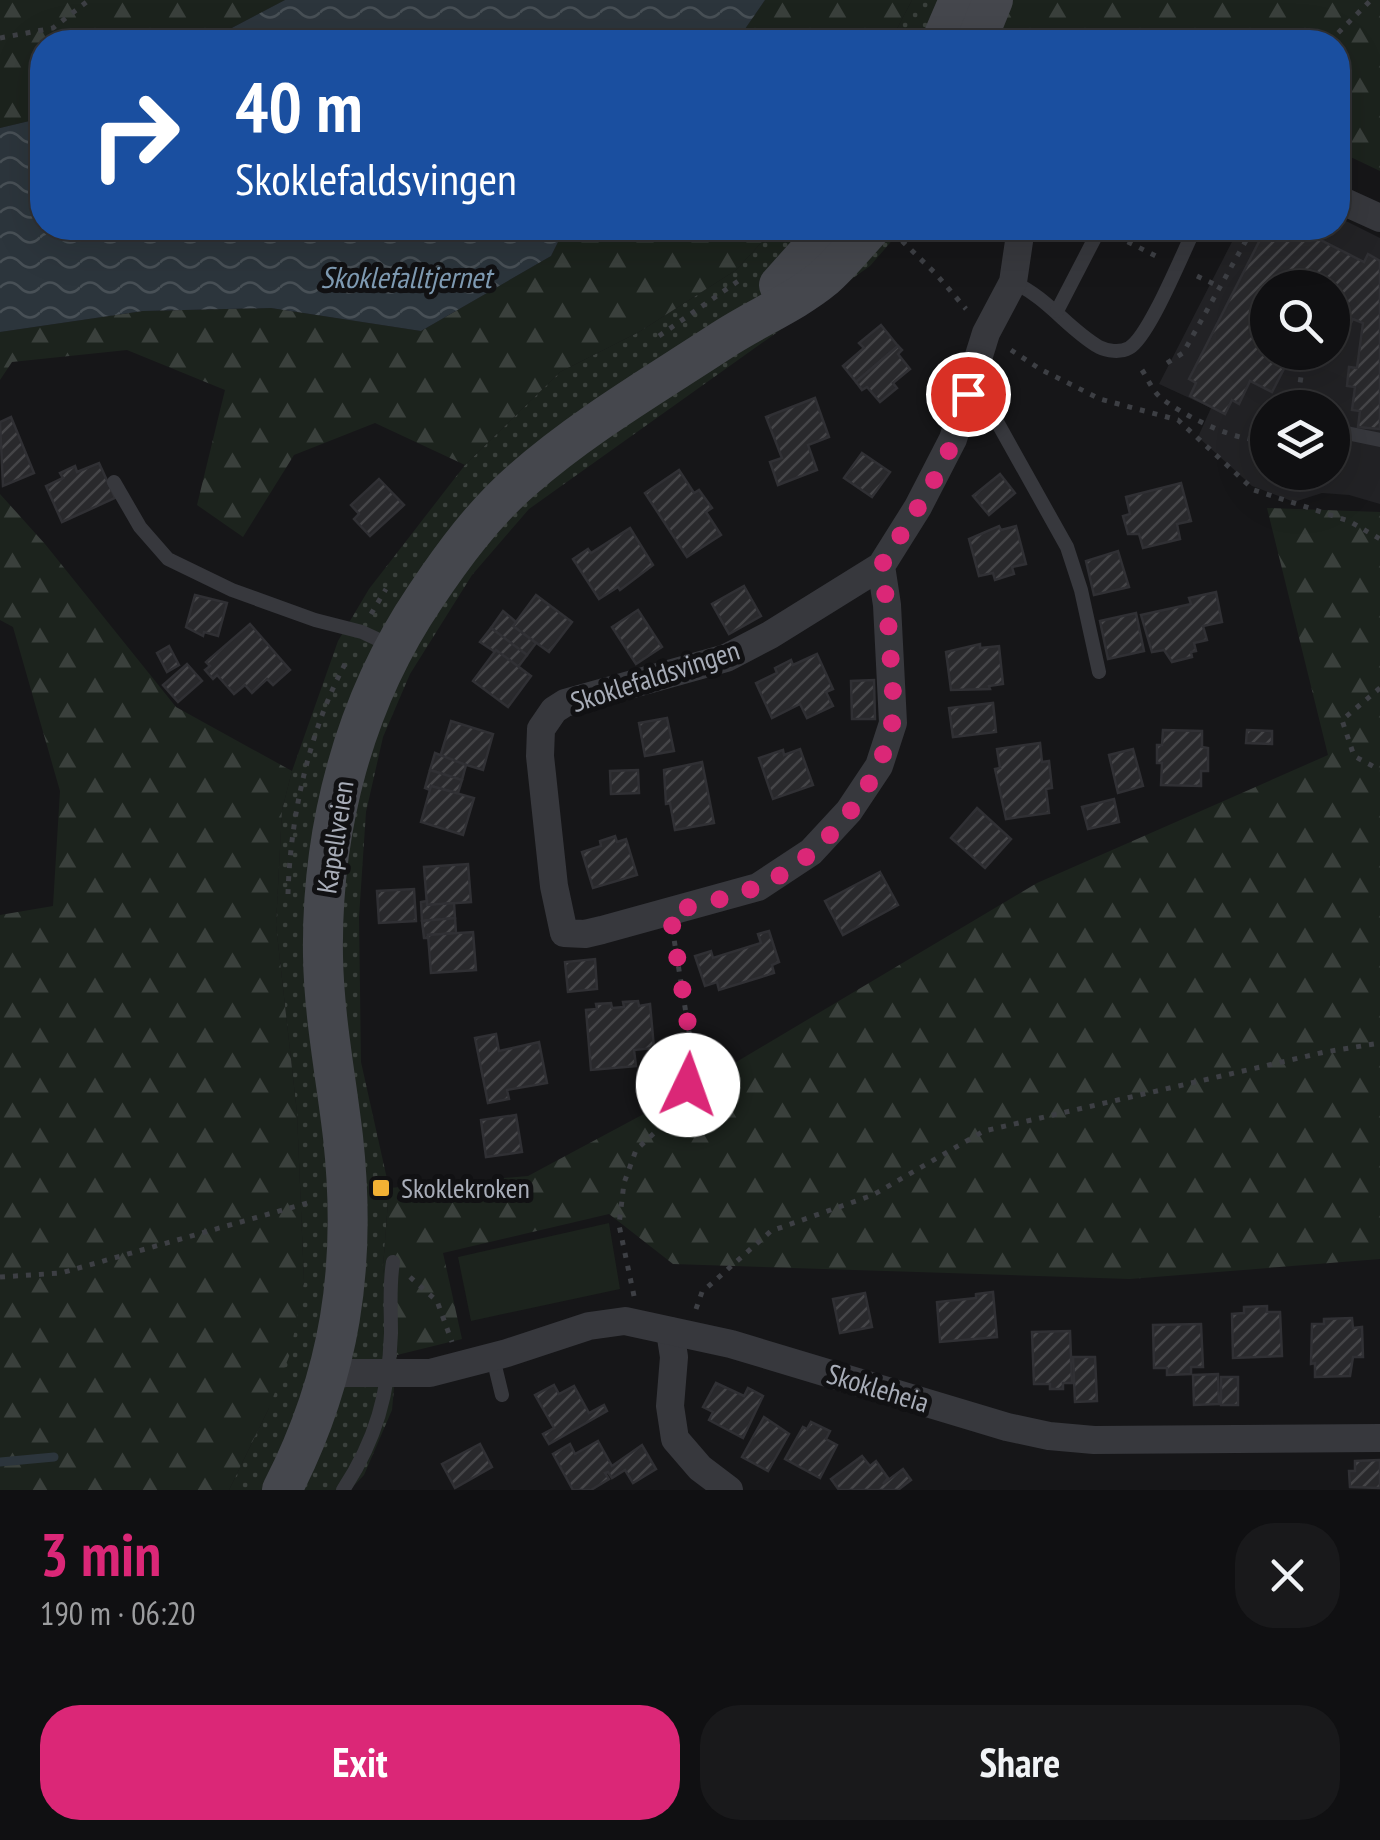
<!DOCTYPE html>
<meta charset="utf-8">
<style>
:root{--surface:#101012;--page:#19191b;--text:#f1f3f6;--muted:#9c9d9f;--line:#303032;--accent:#db2777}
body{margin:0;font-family:"PT Sans Narrow",sans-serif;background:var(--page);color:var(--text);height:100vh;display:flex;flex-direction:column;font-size:38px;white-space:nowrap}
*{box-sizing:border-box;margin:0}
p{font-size:32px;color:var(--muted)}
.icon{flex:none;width:55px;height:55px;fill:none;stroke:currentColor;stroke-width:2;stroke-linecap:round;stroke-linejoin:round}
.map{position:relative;height:1490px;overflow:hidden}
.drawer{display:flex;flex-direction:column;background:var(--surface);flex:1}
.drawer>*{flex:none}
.top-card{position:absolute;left:30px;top:30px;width:1320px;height:210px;border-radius:40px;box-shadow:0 10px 40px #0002,0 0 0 2px var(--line);background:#1a4fa0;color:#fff;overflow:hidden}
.controls{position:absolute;left:1250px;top:270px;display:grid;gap:20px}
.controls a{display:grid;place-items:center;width:100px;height:100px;border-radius:50%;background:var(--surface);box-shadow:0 10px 40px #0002,0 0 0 2px var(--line);font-size:50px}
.pin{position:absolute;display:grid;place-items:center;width:85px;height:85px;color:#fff;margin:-42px;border:5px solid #fff;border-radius:50%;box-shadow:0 2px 10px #0007}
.me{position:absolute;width:110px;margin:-55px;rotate:3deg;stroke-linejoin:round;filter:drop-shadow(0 0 8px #0008)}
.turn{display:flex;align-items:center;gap:35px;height:210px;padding:0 40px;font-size:45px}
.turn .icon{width:130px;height:130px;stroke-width:2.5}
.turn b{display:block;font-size:70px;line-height:85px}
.round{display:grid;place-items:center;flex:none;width:105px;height:105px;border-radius:40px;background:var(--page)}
.summary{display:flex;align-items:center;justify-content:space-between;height:170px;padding:0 40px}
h1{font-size:60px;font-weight:600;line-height:75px;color:var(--accent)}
.cta{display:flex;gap:20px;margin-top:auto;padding:20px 40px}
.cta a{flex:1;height:115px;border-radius:40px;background:var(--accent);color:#fff;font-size:40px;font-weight:600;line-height:115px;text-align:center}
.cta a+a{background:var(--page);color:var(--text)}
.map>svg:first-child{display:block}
.built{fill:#222225;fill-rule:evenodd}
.grass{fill:url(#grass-dots)}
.forest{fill:url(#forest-firs)}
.pitch{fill:#1c231d}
.water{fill:url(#water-waves)}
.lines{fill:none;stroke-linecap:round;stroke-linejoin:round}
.stream{stroke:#2c353c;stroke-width:9}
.building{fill:url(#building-hatch);stroke:#303034;stroke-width:2.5}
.path{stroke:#3d3f44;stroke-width:5;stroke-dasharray:5 8;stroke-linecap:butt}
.service{stroke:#37383d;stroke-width:14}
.minor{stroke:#37383d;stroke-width:28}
.secondary{stroke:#45474d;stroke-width:40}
.route{stroke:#db2777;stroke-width:18;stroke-dasharray:0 32.4}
.poi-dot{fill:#f2b134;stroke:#111113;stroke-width:4}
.labels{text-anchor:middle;stroke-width:10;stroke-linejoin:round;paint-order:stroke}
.street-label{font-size:28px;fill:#a8adb8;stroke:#111113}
.poi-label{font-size:28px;fill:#a8adb8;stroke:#111113;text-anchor:start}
.water-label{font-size:30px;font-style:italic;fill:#7f9bb3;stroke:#111113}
</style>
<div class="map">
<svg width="1380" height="1490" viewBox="0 0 1380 1490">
<defs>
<pattern id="grass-dots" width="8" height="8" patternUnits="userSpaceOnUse" patternTransform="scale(2.5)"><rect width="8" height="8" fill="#1c231d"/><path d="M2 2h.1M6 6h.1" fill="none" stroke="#3a403c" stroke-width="1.8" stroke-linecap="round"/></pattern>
<pattern id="forest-firs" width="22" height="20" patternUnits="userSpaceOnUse" patternTransform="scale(2.5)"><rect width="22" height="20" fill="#1c231d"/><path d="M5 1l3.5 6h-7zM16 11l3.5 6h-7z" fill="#3a403c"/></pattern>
<pattern id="water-waves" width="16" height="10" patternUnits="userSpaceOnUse" patternTransform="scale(2.5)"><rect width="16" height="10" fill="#2c353c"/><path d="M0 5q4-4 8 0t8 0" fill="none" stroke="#485056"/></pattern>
<pattern id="building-hatch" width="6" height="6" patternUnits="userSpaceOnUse" patternTransform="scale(2.5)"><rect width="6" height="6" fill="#29292c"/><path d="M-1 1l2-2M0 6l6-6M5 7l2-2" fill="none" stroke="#454548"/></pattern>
</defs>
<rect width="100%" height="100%" fill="#161618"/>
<path class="built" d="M1338,217l42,21v266l-31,-9 -27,-2 -28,9 -42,-16 -54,-49 13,-29 -52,-24 80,-156h99zM1268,288h64v64h-64zM1268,408h64v64h-64z"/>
<g class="grass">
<polygon points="912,0 1013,0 994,42 890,42"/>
<polygon points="775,228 903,228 870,266 529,509 472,575 410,674 383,737 366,812 359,917 361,1062 389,1188 383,1268 397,1355 392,1410 364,1475 350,1490 229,1490 268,1410 304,1282 297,1113 276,925 282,810 292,771 338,641 369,589 465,465 560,372 639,332 736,270"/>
</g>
<g class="forest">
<polygon points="0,0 285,0 205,42 42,42 42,118 0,128"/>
<polygon points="765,0 912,0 890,42 736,42"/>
<polygon points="1013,0 1380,0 1380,171 1338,151 1338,42 994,42"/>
<polygon points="565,228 775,228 736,270 639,332 560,372 465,465 375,423 294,455 243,537 197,505 225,390 127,350 12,362 0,380 0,332 143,311 271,308 421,331 551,256"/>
<polygon points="0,494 45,544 176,707 292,771 282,810 276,925 297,1113 304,1282 290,1354 268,1410 229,1490 0,1490 0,915 53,906 60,791 13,627 0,620"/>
<polygon points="1267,508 1380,512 1380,1259 1130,1279 673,1264 609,1214 443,1253 462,1339 397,1355 383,1268 389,1188 528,1176 696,1086 1037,883 1328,755"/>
</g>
<polygon class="pitch" points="609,1223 620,1289 471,1321 458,1257"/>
<g class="water">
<polygon points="285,0 765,0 736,42 205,42"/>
<polygon points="42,118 42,228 565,228 551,256 421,331 271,308 143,311 0,332 0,128"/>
</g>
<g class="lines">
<polyline class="stream" points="0,1462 54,1457"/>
</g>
<g class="building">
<polygon points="1266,228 1304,228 1303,231 1364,262 1368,254 1380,261 1380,429 1358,427 1360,411 1352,410 1355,387 1347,386 1349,367 1357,368 1363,323 1353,319 1342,340 1332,335 1332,288 1268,288 1268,352 1281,352 1290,357 1272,392 1250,381 1239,404 1232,400 1225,414 1190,396 1196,383 1189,379"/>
<polygon points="881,325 898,346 856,382 843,366 864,348 859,343"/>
<polygon points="898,346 902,350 898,354 910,369 893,383 897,388 880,402 867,387 862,390 856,382"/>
<polygon points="815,398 829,437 808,445 817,470 778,485 770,462 782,458 766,417"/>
<polygon points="11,417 34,473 3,486 0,422"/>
<polygon points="862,453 890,472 872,497 844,478"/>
<polygon points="99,463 115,498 62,522 46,486 63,478 60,473 75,466 77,472"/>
<polygon points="679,470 694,493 699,490 712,508 706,512 721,535 687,557 645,493"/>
<polygon points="1000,474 1015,493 989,515 973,496"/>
<polygon points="379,479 404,505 370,536 354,519 359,514 351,505"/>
<polygon points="1181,483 1191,521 1177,524 1180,539 1143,548 1139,534 1128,534 1123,516 1130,514 1126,497"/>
<polygon points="999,526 1001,530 1016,526 1026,564 1012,567 1014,574 995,580 993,573 979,576 969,539"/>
<polygon points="630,528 653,565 620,590 618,587 599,599 573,559 588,549 591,553"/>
<polygon points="1118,551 1129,587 1094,595 1086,561"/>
<polygon points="744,586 761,616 729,634 712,604"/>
<polygon points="1216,592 1222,622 1203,626 1207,640 1194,643 1196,651 1191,652 1192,657 1172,662 1164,650 1152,652 1141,615 1191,604 1189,598"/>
<polygon points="195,595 227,603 218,636 204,632 203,636 186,627"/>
<polygon points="536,595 572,622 549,652 513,626"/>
<polygon points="638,610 662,647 636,664 612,627"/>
<polygon points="503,611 516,622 513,626 536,643 527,655 491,628"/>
<polygon points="1136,613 1144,651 1108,659 1100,621"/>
<polygon points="250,624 290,670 273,685 267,679 252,693 245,685 234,694 217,675 213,679 205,670 210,666 206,662"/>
<polygon points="491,628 527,655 518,667 480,642"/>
<polygon points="980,644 980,648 999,646 1003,684 989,686 990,689 951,690 946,652"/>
<polygon points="169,646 179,665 167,672 157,653"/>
<polygon points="496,650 531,676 508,707 473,681"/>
<polygon points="817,654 833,689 826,692 833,706 807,718 800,704 772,718 756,683 777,673 775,668 791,660 793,665"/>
<polygon points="187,664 202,681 178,702 163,685"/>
<polygon points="874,680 875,719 852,719 851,681"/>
<polygon points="993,703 996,732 953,737 949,708"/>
<polygon points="667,718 674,751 645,756 639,723"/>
<polygon points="451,721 493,734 483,770 440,757"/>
<polygon points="1163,730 1202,731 1202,747 1208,748 1208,771 1201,771 1201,786 1161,785 1162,763 1157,763 1157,745 1162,745"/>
<polygon points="1247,730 1272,731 1272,744 1246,743"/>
<polygon points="1040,743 1042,762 1049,761 1052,788 1046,789 1049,813 1006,819 995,769 1000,768 997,749"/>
<polygon points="800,749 813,785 773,799 759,758 783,750 784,755"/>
<polygon points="1133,749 1143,786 1118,793 1109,755"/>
<polygon points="435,753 466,765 462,780 430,770"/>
<polygon points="702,762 714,823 675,830 670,803 666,804 664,770"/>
<polygon points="430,770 462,780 458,793 431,786 430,790 425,788"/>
<polygon points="638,770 639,793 611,794 610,771"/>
<polygon points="431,786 474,798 463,835 421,822"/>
<polygon points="1114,799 1119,822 1088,829 1082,807"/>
<polygon points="977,808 1011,839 985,868 951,838"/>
<polygon points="615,836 617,842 626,839 637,875 593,888 582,852 601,846 600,841"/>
<polygon points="468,864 471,902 427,905 424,867"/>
<polygon points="880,872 898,905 843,935 825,901"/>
<polygon points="414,889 416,921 379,923 377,891"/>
<polygon points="427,901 427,905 454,903 455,918 422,921 421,902"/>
<polygon points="455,918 456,933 428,935 429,938 424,938 422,921"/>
<polygon points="769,931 779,962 772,965 774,973 719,990 717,982 705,986 695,956 711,951 713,958 761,943 758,934"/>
<polygon points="473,932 476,970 431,973 428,935"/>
<polygon points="595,959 597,989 568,992 565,962"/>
<polygon points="638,1001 639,1006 650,1004 654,1048 634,1050 636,1066 591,1070 586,1010 597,1009 596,1004 611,1003 612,1008 624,1007 623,1002"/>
<polygon points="496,1034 499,1051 539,1042 547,1083 507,1090 509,1099 488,1103 475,1038"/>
<polygon points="516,1115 522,1152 486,1157 481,1120"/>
<polygon points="993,1292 997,1337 940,1342 937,1302 976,1298 976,1294"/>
<polygon points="865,1293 872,1327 840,1333 833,1299"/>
<polygon points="1267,1306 1267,1312 1280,1312 1282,1356 1233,1358 1232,1314 1244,1313 1244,1307"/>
<polygon points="1352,1318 1353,1328 1362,1327 1363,1357 1353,1357 1350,1376 1315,1377 1315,1363 1311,1364 1312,1324 1324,1324 1324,1319"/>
<polygon points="1201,1324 1203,1367 1191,1367 1191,1374 1167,1375 1167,1368 1154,1368 1153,1325"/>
<polygon points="1070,1331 1072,1383 1063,1383 1063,1389 1050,1389 1050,1384 1034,1384 1032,1332"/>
<polygon points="1073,1357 1095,1357 1097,1401 1075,1402"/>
<polygon points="1218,1374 1219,1404 1194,1405 1193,1375"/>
<rect x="1221" y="1377" width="17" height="28"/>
<polygon points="716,1383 744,1396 748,1388 763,1396 743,1438 709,1420 713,1412 703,1407"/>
<polygon points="554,1385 559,1394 574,1386 589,1413 604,1405 607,1411 549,1444 543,1434 554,1428 535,1395"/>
<polygon points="764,1417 789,1434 768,1471 742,1457"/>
<polygon points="811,1422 830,1431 826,1439 837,1445 820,1478 785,1459 803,1427 807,1429"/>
<polygon points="598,1441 612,1466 642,1445 656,1469 633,1483 625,1470 612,1478 608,1472 605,1473 609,1479 591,1490 573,1490 553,1454 570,1444 575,1454"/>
<polygon points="480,1444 492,1467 455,1488 442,1464"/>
<polygon points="862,1456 870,1466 876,1461 888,1478 883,1484 903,1469 911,1480 898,1490 839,1490 831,1479"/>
<polygon points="1380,1460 1380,1488 1350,1487 1349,1471 1355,1471 1355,1461"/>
</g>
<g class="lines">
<g class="path">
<polyline points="0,38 53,28 89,0"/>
<polyline points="1329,42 1371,0"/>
<polyline points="1116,236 1160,258"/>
<polyline points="902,241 936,274 966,309"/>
<polyline points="1197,276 1220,287"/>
<polyline points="659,336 744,277"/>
<polyline points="1011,350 1040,369 1100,399 1178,420 1254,490 1349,521 1380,539"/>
<polyline points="1167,363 1183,353 1253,228"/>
<path d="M1142,370c6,9 10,20 18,27 22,18 80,48 108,42"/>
<polyline points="1296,408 1305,352"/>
<polyline points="371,614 386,589"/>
<polyline points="1380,688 1342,720 1354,756 1380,770"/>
<path d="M288,894c2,-76 21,-163 57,-230"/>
<polyline points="0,1277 61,1273 311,1202"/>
<polyline points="410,1277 437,1301 452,1342"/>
<polyline points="634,1296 619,1225 624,1183 636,1150 681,1108 694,1063 674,939"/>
<polyline points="696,1309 702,1292 771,1231 873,1195 984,1131 1325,1052 1380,1043"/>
</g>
<g class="service">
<path d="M1013,282c35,16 56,48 86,65 8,4 21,6 30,1 20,-11 54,-96 66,-120"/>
<polyline points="1057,311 1100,228"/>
<polyline points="969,394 991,411 1067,547 1081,590 1099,672"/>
<polyline points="1332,430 1380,440"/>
<polyline points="114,482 140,527 168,559 232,590 315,620 362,632 394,647"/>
<polyline points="493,1358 502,1395"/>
<path d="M343,1490c33,-50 46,-97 48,-157 0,-23 -2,-47 2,-71"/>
</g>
<g class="minor">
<polyline points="1338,199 1380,218"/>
<polyline points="881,566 887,605 893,723 879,766 849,811 811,852 758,887 602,930 585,934 564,933 554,886 540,756 541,729 554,710 565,703 726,658 770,635 881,566 918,507 953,439 986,333 1013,282 1021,228"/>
<polyline points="670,1331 674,1357 670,1406 675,1439 700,1468 729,1490"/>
<polyline points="330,1373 430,1373 507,1353 589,1326 625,1321 731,1344 1007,1427 1049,1436 1094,1440 1380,1438"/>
</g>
<g class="secondary">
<polyline points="941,42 959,0"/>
<polyline points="976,42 993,0"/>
<polyline points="779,285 830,228"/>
<path d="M282,1490c59,-115 75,-225 61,-353 -7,-60 -19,-120 -20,-181 -2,-127 31,-254 102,-359 28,-42 59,-84 97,-117 60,-53 132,-95 199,-139 33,-22 73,-38 103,-63 17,-15 32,-34 47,-50"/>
</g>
</g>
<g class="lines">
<path class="route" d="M688,1085l6,-23 -24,-150c29,-8 61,-14 89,-26 64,-27 130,-107 135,-178l-7,-103 -6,-39c33,-53 74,-109 87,-172"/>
</g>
<rect class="poi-dot" x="371" y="1178" width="20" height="20" rx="5"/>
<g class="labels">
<g class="street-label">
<text transform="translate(655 676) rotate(-18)" y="10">Skoklefaldsvingen</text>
<text transform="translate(335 837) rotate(-81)" y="10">Kapellveien</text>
<text transform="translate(878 1388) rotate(17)" y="10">Skokleheia</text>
</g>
<g class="poi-label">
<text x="401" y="1198">Skoklekroken</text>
</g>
<g class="water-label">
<text x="406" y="288">Skoklefalltjernet</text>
</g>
</g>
</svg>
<div class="controls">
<a><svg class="icon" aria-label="search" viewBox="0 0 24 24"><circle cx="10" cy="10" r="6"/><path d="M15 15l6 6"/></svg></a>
<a><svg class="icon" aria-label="layers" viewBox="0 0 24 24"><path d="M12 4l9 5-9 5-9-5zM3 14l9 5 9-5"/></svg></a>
</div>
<div class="pin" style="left:968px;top:394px;background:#d93025"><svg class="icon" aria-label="arrive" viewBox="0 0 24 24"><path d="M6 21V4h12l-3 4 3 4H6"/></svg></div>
<svg class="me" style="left:688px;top:1085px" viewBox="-20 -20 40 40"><circle r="19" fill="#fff"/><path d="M0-13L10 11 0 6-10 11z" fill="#db2777"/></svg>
<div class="top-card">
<div class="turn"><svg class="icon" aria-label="right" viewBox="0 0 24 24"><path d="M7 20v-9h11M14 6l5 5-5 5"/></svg><div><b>40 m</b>Skoklefaldsvingen</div></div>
</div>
</div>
<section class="drawer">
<div class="summary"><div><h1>3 min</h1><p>190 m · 06:20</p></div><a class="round"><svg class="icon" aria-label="close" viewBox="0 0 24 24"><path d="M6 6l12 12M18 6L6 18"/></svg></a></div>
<div class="cta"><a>Exit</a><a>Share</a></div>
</section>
